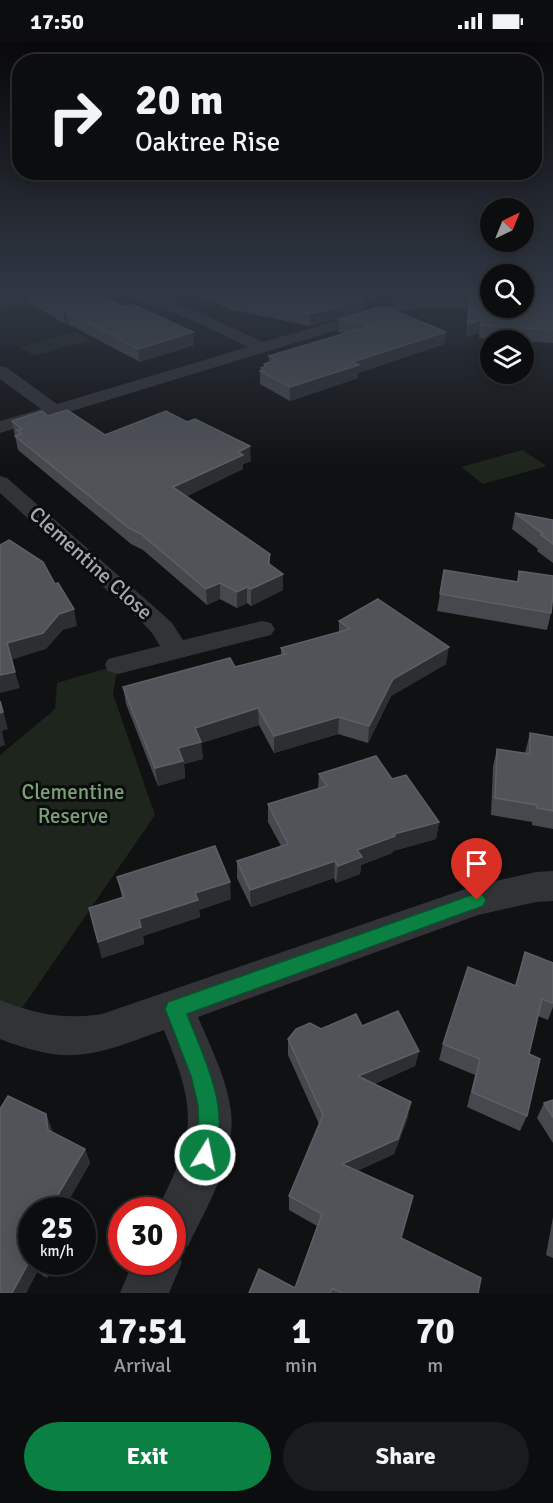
<!DOCTYPE html>
<style>
:root{--surface:#0c0d0e;--page:#1a1b1c;--text:#f1f3f6;--muted:#9a9c9e;--line:#2c2d2e;--accent:#0b8043}
body{margin:0;font-family:Signika,sans-serif;background:var(--page);color:var(--text);height:100vh;display:flex;flex-direction:column;font-size:22px;white-space:nowrap}
*{box-sizing:border-box;margin:0}
p{font-size:20px;color:var(--muted)}
.icon{flex:none;width:33px;height:33px;fill:none;stroke:currentColor;stroke-width:2;stroke-linecap:round;stroke-linejoin:round}
.map{position:relative;height:1251px;overflow:hidden}
.sheet{display:flex;flex-direction:column;background:var(--surface);flex:1}
.sheet>*{flex:none}
.banner{position:absolute;left:12px;top:12px;width:530px;height:126px;border-radius:24px;box-shadow:0 3px 15px #0003,0 0 0 2px var(--line);background:#0c0d0e;color:var(--text);overflow:hidden}
.needle{width:39px;rotate:43deg}
.controls{position:absolute;left:480px;top:156px;display:grid;gap:12px}
.controls a{display:grid;place-items:center;width:54px;height:54px;border-radius:50%;background:var(--surface);box-shadow:0 3px 15px #0003,0 0 0 2px var(--line);font-size:30px}
.speed{position:absolute;left:18px;top:1155px;display:flex;gap:12px;font-size:30px;font-weight:700;text-align:center}
.speed>*{display:grid;place-content:center;width:78px;height:78px;border-radius:50%;background:var(--surface);box-shadow:0 3px 15px #0003,0 0 0 2px var(--line);line-height:1}
.speed small{font-size:15px;font-weight:400}
.speed .limit{border:9px solid #d22;background:#fff;color:#111}
.pin{position:absolute;display:grid;place-items:center;width:51px;height:51px;color:#fff;margin:-62px -26px;border-radius:50% 50% 50% 0;rotate:-45deg;box-shadow:0 0 6px #0007}
.pin .icon{rotate:45deg}
.me{position:absolute;width:66px;margin:-33px;rotate:10deg;stroke-linejoin:round;filter:drop-shadow(0 0 4px #0008)}
.turn{display:flex;align-items:center;gap:21px;height:126px;padding:0 24px;font-size:27px}
.turn .icon{width:78px;height:78px;stroke-width:2.5}
.turn b{display:block;font-size:42px;line-height:51px}
.eta{display:flex;justify-content:space-evenly;align-items:center;height:102px;text-align:center}
.eta b{font-size:36px;font-weight:800;line-height:42px}
.cta{display:flex;gap:12px;margin-top:auto;padding:12px 24px}
.cta a{flex:1;height:69px;border-radius:36px;background:var(--accent);color:#fff;font-size:24px;font-weight:800;line-height:69px;text-align:center}
.cta a+a{background:var(--page);color:var(--text)}
.status{display:flex;justify-content:space-between;align-items:center;height:42px;padding:0 30px;background:var(--surface);direction:ltr}
.status svg{height:16px;fill:currentColor}
.map>svg:first-child{display:block}
.green{fill:#1d251d}
.lines{fill:none;stroke-linecap:round;stroke-linejoin:round}
.minor{fill:#313337;fill-rule:evenodd}
.wall{fill:#46484d}
.shaded-wall{fill:#2c2e31}
.building{fill:#505358;stroke:#5c6066;stroke-width:1.5}
.route{fill:#0b8043;stroke:#07532c;stroke-width:1.5}
.labels{text-anchor:middle;stroke-width:6;stroke-linejoin:round;paint-order:stroke}
.street-label{font-size:21px;fill:#a1aab3;stroke:#0b0c0d}
.park-label{font-size:21px;fill:#7b9f77;stroke:#0b0c0d}
</style>
<div class="status"><b>17:50</b><svg viewBox="0 0 49 12"><path d="M0 12V9h3v3zM5 12V6h3v6zM10 12V3h3v9zM15 12V0h3v12zM26 1h20v11H26zM47 4h2v5h-2z"/></svg></div>
<div class="map">
<svg width="553" height="1251" viewBox="0 0 553 1251">
<rect width="100%" height="100%" fill="#101112"/>
<g class="green">
<polygon points="389,249 426,249 434,261 400,265"/>
<polygon points="76,290 91,298 34,314 20,305"/>
<polygon points="522,408 547,424 483,442 461,425"/>
<polygon points="118,623 113,652 155,773 11,982 0,977 0,713 55,667 57,641"/>
</g>
<g class="lines">
<g class="minor">
<polygon points="123,249 142,249 211,276 263,300 394,262 428,257 490,258 490,266 493,266 490,266 428,265 396,270 0,391 0,379 41,367 0,337 0,324 6,325 57,362 248,305 201,282 125,252"/>
<polygon points="0,434 7,436 159,569 172,581 183,598 262,579 271,581 275,587 271,593 118,632 108,629 105,623 108,617 160,604 152,591 141,579 0,451"/>
<path d="M553,829v30l-17,1 -58,13 -280,102c13,31 29,62 33,95 5,47 -24,94 -43,134l-11,5 5,11 -13,31h-49l13,-31h39v-52h-15c40,-79 40,-98 7,-180 -70,25 -92,37 -164,9v-39c35,14 64,20 102,14l375,-129 59,-13z"/>
</g>
</g>
<g class="wall">
<polygon points="0,249 93,249 194,303 140,320 68,282 65,282 28,260"/>
<polygon points="198,249 373,249 372,258 363,261 363,269 310,284 229,267 198,252"/>
<polygon points="469,249 490,249 490,266 524,249 553,249 553,301 479,296 479,291 466,295 469,256 484,256 469,255"/>
<polygon points="339,277 446,290 444,302 358,331 358,336 290,359 260,342 260,329 261,329 261,326 264,325 264,322 269,320 269,314 345,291 338,290"/>
<polygon points="48,374 105,393 251,419 243,422 243,427 187,454 270,512 270,523 283,548 251,564 247,561 237,566 220,557 207,563 143,508 131,502 18,408 12,379"/>
<polygon points="515,471 553,478 553,521 537,509 538,507 512,487"/>
<polygon points="519,529 551,571 547,588 437,569 440,552 517,540"/>
<polygon points="339,579 446,622 391,654 368,701 338,692 274,711 259,683 201,701 203,717 184,722 185,736 158,744 126,662 123,645 235,625 281,613 281,606 339,590"/>
<polygon points="530,691 553,695 553,787 532,783 532,780 491,773 493,724 497,707 525,711"/>
<polygon points="319,732 392,737 439,780 436,797 393,809 392,811 361,823 360,832 336,841 334,836 251,865 237,836 237,819 281,804 268,780 268,762 318,747"/>
<polygon points="117,835 231,857 199,868 200,875 143,894 144,902 102,916 89,866 122,855"/>
<polygon points="525,910 553,921 553,965 548,978 538,974 529,1012 527,1074 520,1089 467,1065 475,1033 439,1018 443,1002 515,943"/>
<polygon points="362,984 419,1009 415,1024 374,1042 408,1075 394,1112 357,1129 401,1196 478,1251 249,1251 295,1246 317,1184 289,1168 289,1154 319,1082 288,1013 288,997 321,987"/>
<polygon points="8,1054 46,1072 52,1090 85,1107 90,1121 63,1168 32,1168 32,1220 56,1220 47,1236 37,1230 26,1251 0,1251 0,1067"/>
<polygon points="553,1058 553,1101 537,1076 544,1061"/>
<polygon points="553,1175 553,1216 546,1213"/>
</g>
<g class="shaded-wall">
<polygon points="22,249 26,249 28,260 0,267 0,254"/>
<polygon points="366,249 373,249 372,258 363,261 363,269 310,284 310,272 353,253"/>
<polygon points="66,269 68,282 65,282 63,270"/>
<polygon points="481,278 479,291 466,295 468,282"/>
<polygon points="193,290 194,303 140,320 138,307"/>
<polygon points="446,290 444,302 358,331 358,336 290,359 290,345 352,320"/>
<polygon points="250,404 251,419 243,422 243,427 175,460 173,445 238,410"/>
<polygon points="283,532 283,548 251,564 251,547"/>
<polygon points="220,541 220,557 207,563 206,547"/>
<polygon points="247,545 247,561 237,566 237,550"/>
<polygon points="74,567 77,584 63,588 46,607 11,618 7,601 59,572"/>
<polygon points="449,605 446,622 391,654 368,701 369,684 393,637"/>
<polygon points="15,630 20,646 0,651 0,633"/>
<polygon points="0,658 8,687 2,689 5,703 0,705"/>
<polygon points="258,666 259,683 201,701 203,717 184,722 185,736 158,744 155,726 178,706 195,686"/>
<polygon points="339,675 338,692 274,711 274,694"/>
<polygon points="439,780 436,797 393,809 392,811 361,823 360,832 336,841 338,824 357,808 394,792"/>
<polygon points="335,819 334,836 251,865 250,848"/>
<polygon points="230,840 231,857 199,868 200,875 143,894 144,902 102,916 98,900 139,877 195,851"/>
<polygon points="419,1009 415,1024 356,1049 358,1034"/>
<polygon points="411,1060 408,1075 394,1112 340,1137 342,1122"/>
<polygon points="46,1072 52,1087 54,1103 48,1088"/>
<polygon points="85,1107 90,1121 63,1168 49,1168"/>
<polygon points="30,1218 37,1230 26,1251 12,1251"/>
<polygon points="43,1220 56,1220 47,1236 40,1224"/>
</g>
<g class="building">
<polygon points="0,249 22,249 0,254"/>
<polygon points="27,249 93,249 123,265 134,263 193,290 138,307 66,269 63,270"/>
<polygon points="214,249 366,249 353,253 364,257 310,272 229,256"/>
<polygon points="469,256 490,256 490,266 524,266 524,256 553,257 553,288 481,283 481,278 468,282"/>
<polygon points="383,264 446,290 352,320 359,323 290,345 260,329 264,328 261,326 267,324 264,322 277,318 269,314 370,284 339,277"/>
<polygon points="67,368 105,393 166,369 187,380 195,377 250,404 238,410 243,413 173,445 270,512 268,521 283,532 251,547 247,545 237,550 220,541 206,547 141,492 129,486 15,394 21,392 17,388 22,387 12,379 42,369 48,374"/>
<polygon points="515,471 553,478 553,502 541,493 543,492"/>
<polygon points="9,498 43,520 55,542 58,541 74,567 59,572 43,591 7,601 15,630 0,633 0,503"/>
<polygon points="444,528 518,540 519,529 553,534 553,552 551,571 440,552"/>
<polygon points="378,557 449,605 393,637 369,684 339,675 274,694 258,666 195,686 201,700 178,706 183,719 155,726 123,645 230,616 235,625 285,612 281,606 350,587 339,579"/>
<polygon points="0,659 3,670 0,671"/>
<polygon points="530,691 553,695 553,769 537,766 537,763 495,756 497,707 530,712"/>
<polygon points="376,714 392,737 406,733 439,780 394,792 395,794 357,808 362,815 338,824 335,819 250,848 237,819 288,802 268,762 327,744 319,732"/>
<polygon points="215,804 230,840 195,851 198,858 139,877 141,885 98,900 89,866 124,855 117,835"/>
<polygon points="525,910 553,921 553,961 542,957 529,1012 540,1017 527,1074 472,1050 480,1017 443,1002 468,925 516,944"/>
<polygon points="398,969 419,1009 358,1034 411,1060 398,1097 342,1122 413,1154 401,1196 481,1236 478,1251 341,1251 332,1246 330,1251 249,1251 259,1227 295,1246 322,1172 289,1154 323,1073 288,997 296,987 310,981 321,987 356,972 362,984"/>
<polygon points="8,1054 46,1072 48,1088 85,1107 49,1168 32,1168 32,1219 30,1218 12,1251 0,1251 0,1067"/>
<polygon points="553,1058 553,1075 544,1061"/>
<polygon points="33,1220 43,1220 40,1224"/>
</g>
<linearGradient id="sky" x2="0" y2="1"><stop stop-color="#09090a"/><stop offset="0.59" stop-color="#313844"/><stop offset="1" stop-color="#313844" stop-opacity="0"/></linearGradient>
<rect width="553" height="424" fill="url(#sky)"/>
<path class="route" d="M477,851l6,2 3,5 -3,6 -296,108c18,47 46,98 25,149l-7,3 -8,-3 -4,-8 6,-26 -1,-24 -7,-29 -26,-67 3,-7z"/>
<g class="labels">
<g class="street-label">
<text transform="translate(91 521) rotate(42)" y="7">Clementine Close</text>
</g>
<g class="park-label">
<text x="73" y="757">Clementine<tspan x="73" dy="24">Reserve</tspan></text>
</g>
</g>
</svg>
<div class="controls">
<a><svg class="needle" viewBox="-14 -14 28 28"><path d="M0-13l5 13h-10z" fill="#e53935"/><path d="M0 13l5-13h-10z" fill="#9a9c9e"/></svg></a>
<a><svg class="icon" aria-label="search" viewBox="0 0 24 24"><circle cx="10" cy="10" r="6"/><path d="M15 15l6 6"/></svg></a>
<a><svg class="icon" aria-label="layers" viewBox="0 0 24 24"><path d="M12 4l9 5-9 5-9-5zM3 14l9 5 9-5"/></svg></a>
</div>
<div class="speed"><div>25<small>km/h</small></div><div class="limit">30</div></div>
<div class="pin" style="left:477px;top:858px;background:#d93025"><svg class="icon" aria-label="arrive" viewBox="0 0 24 24"><path d="M6 21V4h12l-3 4 3 4H6"/></svg></div>
<svg class="me" style="left:205px;top:1113px" viewBox="-20 -20 40 40"><circle r="17" fill="#0b8043" stroke="#fff" stroke-width="3"/><path d="M0-11L8 9 0 5-8 9z" fill="#fff"/></svg>
<div class="banner">
<div class="turn"><svg class="icon" aria-label="right" viewBox="0 0 24 24"><path d="M7 20v-9h11M14 6l5 5-5 5"/></svg><div><b>20 m</b>Oaktree Rise</div></div>
</div>
</div>
<section class="sheet">
<div class="eta">
<div><b>17:51</b><p>Arrival</p></div>
<div><b>1</b><p>min</p></div>
<div><b>70</b><p>m</p></div>
</div>
<div class="cta"><a>Exit</a><a>Share</a></div>
</section>
